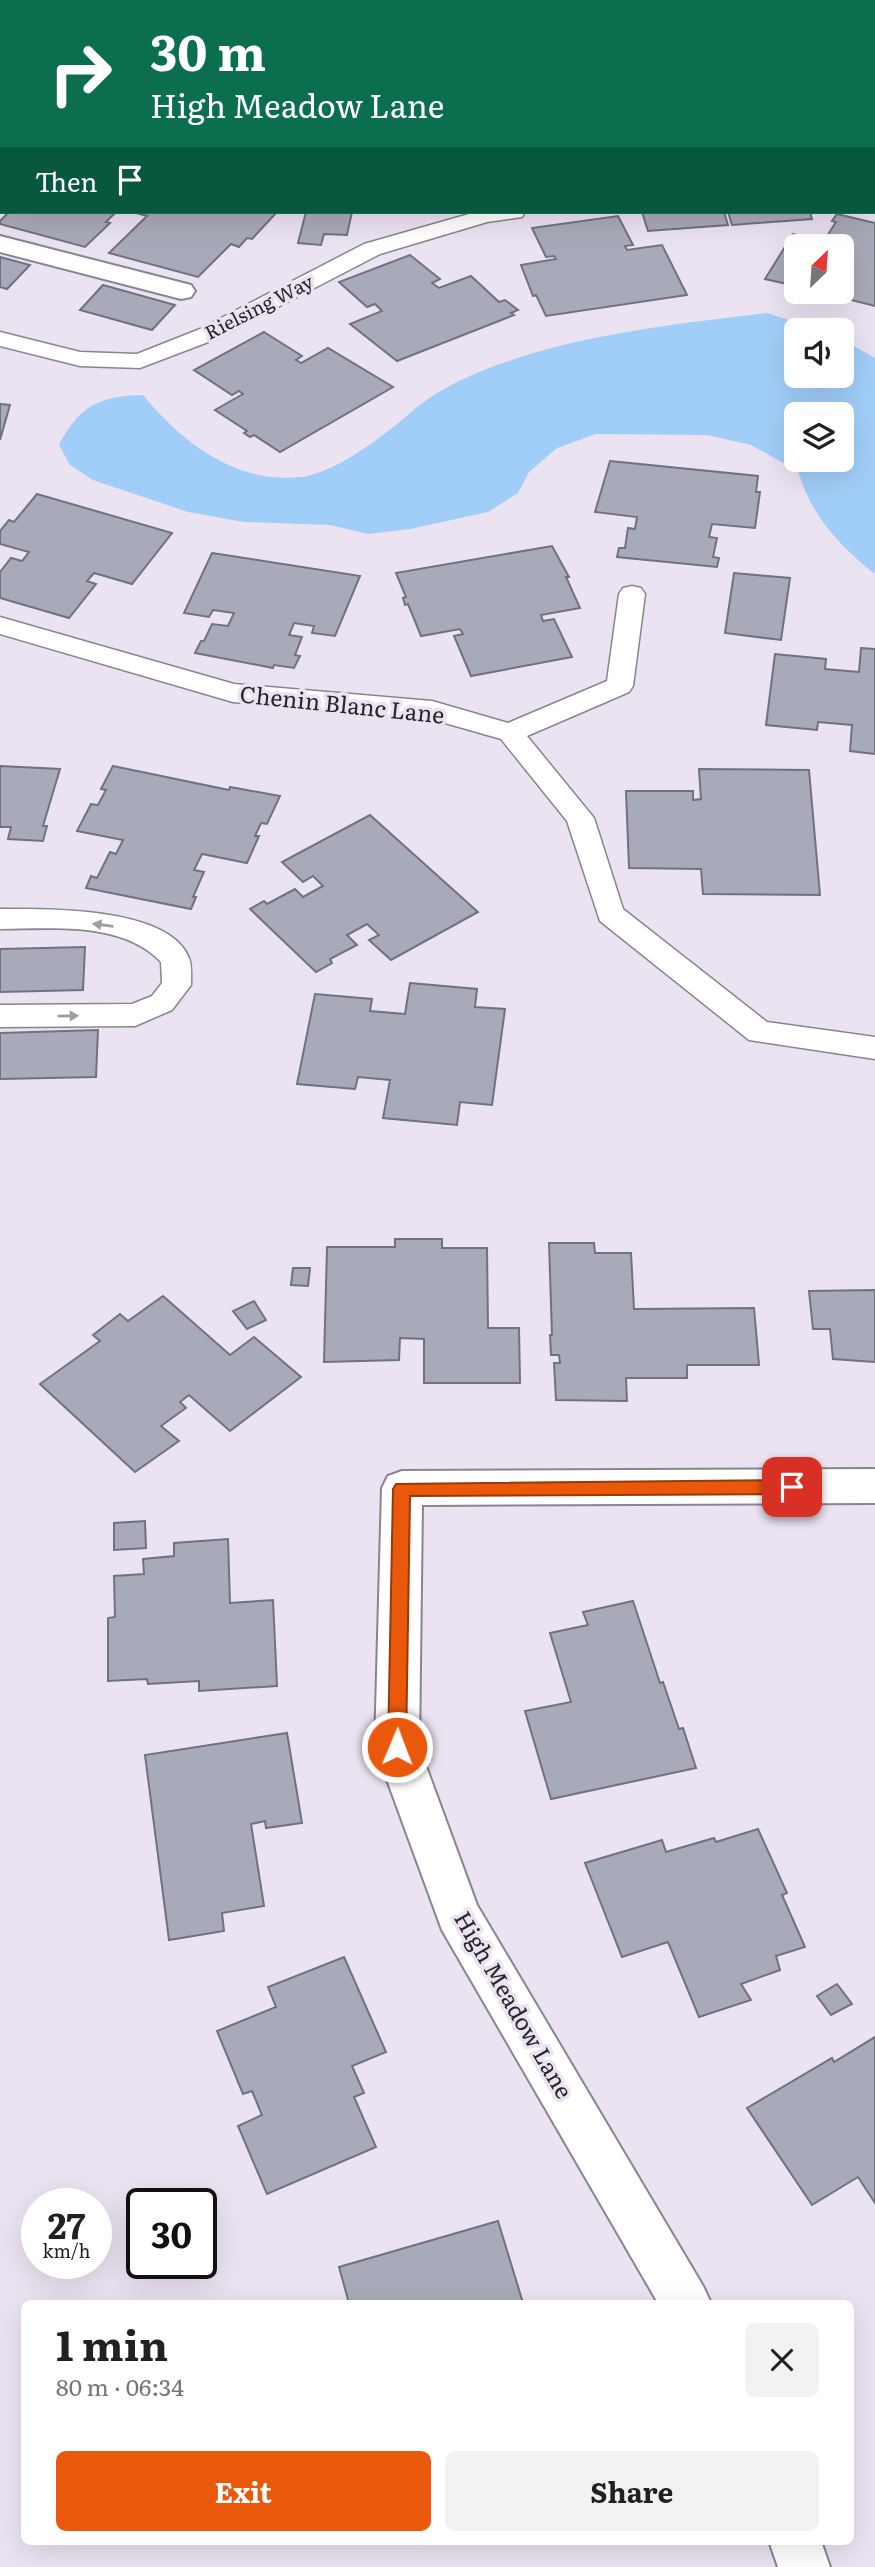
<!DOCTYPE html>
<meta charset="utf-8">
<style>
:root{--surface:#fff;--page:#f2f2f2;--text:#202124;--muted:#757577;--accent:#ea580c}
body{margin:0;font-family:Literata,serif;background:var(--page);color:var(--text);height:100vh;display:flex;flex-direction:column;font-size:26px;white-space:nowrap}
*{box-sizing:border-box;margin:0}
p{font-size:23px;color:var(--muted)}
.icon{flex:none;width:38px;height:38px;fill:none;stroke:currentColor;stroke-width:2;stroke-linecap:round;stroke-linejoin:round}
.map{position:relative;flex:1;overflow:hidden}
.details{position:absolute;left:21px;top:2300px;width:833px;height:245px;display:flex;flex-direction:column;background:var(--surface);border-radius:10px;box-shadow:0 7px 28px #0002}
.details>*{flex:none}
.guide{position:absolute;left:0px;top:0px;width:875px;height:214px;box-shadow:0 7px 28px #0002;background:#0b6e4f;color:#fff;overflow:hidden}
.needle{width:46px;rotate:25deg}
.buttons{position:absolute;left:784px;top:234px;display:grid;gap:14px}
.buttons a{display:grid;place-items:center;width:70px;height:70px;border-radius:10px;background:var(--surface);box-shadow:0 7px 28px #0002;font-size:35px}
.speed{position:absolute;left:21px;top:2188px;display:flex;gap:14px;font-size:35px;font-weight:700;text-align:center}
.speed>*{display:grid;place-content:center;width:91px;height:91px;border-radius:50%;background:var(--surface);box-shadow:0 7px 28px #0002;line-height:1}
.speed small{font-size:18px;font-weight:400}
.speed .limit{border:4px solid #111;border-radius:10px;background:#fff;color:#111}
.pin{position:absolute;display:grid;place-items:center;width:60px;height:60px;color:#fff;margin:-30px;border-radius:14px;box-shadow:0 4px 10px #0006}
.me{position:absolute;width:77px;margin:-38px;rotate:1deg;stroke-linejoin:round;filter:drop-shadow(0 0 5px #0008)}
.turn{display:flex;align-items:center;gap:24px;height:147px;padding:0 35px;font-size:32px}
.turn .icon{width:91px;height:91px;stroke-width:2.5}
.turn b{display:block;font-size:49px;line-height:60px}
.then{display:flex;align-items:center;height:66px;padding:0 35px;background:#0003;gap:14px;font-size:26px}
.round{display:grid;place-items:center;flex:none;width:74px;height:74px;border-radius:10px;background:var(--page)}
.headline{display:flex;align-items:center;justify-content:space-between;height:119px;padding:0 35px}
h1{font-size:42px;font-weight:700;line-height:52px}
.action{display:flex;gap:14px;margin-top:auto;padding:14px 35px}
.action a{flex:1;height:80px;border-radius:10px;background:var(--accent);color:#fff;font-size:28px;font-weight:700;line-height:80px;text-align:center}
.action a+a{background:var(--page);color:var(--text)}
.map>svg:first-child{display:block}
.green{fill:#eca1a6}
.water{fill:#a1cef9;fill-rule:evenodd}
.building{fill:#a8aab9;stroke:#70727f;stroke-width:2}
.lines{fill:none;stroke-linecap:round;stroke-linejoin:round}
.service-casing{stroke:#8a8390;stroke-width:3}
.minor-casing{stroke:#8a8390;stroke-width:4}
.service{fill:#fff;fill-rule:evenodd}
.minor{fill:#fff;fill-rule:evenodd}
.oneway{fill:#9f9da0}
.route{fill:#ea580c;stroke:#983908;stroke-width:2}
.labels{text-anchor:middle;stroke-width:7;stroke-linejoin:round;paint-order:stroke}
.far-street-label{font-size:19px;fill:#29262b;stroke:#ece3f2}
.street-label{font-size:23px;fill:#29262b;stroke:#ece3f2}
</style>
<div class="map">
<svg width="875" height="2567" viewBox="0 0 875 2567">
<rect width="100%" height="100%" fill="#ece3f2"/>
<polygon class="green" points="254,0 875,0 875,53 873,2"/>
<path class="water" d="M767,313l57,18h-28v45h46v-37l33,19v216c-36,-28 -64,-59 -77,-103l-47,-26 -44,-10 -111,-1 -39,14 -28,24 -11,21 -30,19 -78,17 -42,5 -38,-9 -86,-3 -56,-10 -95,-32 -23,-15 -11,-20c20,-39 40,-49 84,-50 39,47 92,89 157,82 25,-2 61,-25 80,-40 13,-9 25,-20 37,-30 23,-18 52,-32 80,-42 86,-31 179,-41 270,-52zM796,415h46v45h-46z"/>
<g class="building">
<polygon points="873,80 875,80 873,152"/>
<polygon points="9,212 116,212 106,222 110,223 85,247 0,224 0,221"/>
<polygon points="133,212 277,212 252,239 247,238 239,247 231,244 198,277 109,253 147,216"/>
<polygon points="306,212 352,212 347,235 324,234 321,245 298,243"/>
<polygon points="642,212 724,212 728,225 648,231"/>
<polygon points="728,212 810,212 812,219 732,225"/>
<polygon points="837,214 875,223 875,306 820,292 842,292 842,247 834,247 839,239 827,236 836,222 832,221"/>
<polygon points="618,216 633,245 625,246 627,250 662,245 687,295 546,316 536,295 533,296 521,265 556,259 554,256 546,257 532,228"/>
<polygon points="793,234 819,240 816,247 796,247 796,286 765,279"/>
<polygon points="410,255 440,279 432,283 439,288 471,276 499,302 505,300 518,310 511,313 514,315 397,361 350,324 382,311 375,304 367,307 339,282"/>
<polygon points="0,257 30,265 7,289 0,287"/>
<polygon points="103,285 175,305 152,330 80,310"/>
<polygon points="264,332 302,356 296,360 301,363 328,348 393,387 280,452 254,435 250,437 244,433 247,431 215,410 243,394 239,391 232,395 194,370"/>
<polygon points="0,404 10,405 0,440"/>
<polygon points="610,461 758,476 756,492 760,492 755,528 712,524 709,537 717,538 713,557 719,558 717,567 617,557 619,548 625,548 628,528 635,529 637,517 595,512"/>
<polygon points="37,494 172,533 132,584 94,573 87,581 96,584 69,618 0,598 0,572 11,558 22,561 29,552 0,544 0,531 9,520 14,522"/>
<polygon points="552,546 569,577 566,577 580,608 541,615 543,621 554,619 572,657 471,676 454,636 463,634 460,629 421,636 408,604 405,605 403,598 406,597 396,573"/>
<polygon points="212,553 360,576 335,636 312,633 314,626 294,623 289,635 302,637 295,655 300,656 294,668 274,665 273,668 195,653 201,641 204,641 212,624 228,626 234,613 213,610 209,617 184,613"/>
<polygon points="734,573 790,578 781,640 725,633"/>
<polygon points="861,648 875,649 875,754 850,751 852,725 818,722 817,730 766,725 775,654 826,659 825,669 859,672"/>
<polygon points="0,766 60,769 43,826 47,826 43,841 8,839 11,827 0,827"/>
<polygon points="113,766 229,790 230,787 280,796 267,824 261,823 255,836 259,836 247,863 202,854 194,870 204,872 193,897 196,897 191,909 86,888 91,876 97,878 110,852 116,854 123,840 77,831 91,804 98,805 106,790 101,789"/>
<polygon points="699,769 809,770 820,895 703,894 701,869 629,868 626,791 693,791 693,800 701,799"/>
<polygon points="370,815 478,912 391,960 369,940 379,935 367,924 347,935 357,945 330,959 332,963 316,972 250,909 264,901 267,904 295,889 303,897 323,886 313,876 303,882 282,862"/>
<polygon points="85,947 83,990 0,992 0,949"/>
<polygon points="410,983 477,989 475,1007 505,1009 492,1105 460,1102 457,1125 383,1118 390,1080 358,1077 355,1089 297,1084 315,994 372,999 370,1011 405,1014"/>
<polygon points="98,1030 96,1077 0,1079 0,1033"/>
<polygon points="395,1239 442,1239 442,1248 487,1248 488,1328 519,1328 520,1383 424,1383 424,1339 400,1338 399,1360 324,1362 327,1247 395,1247"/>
<polygon points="549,1243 594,1243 595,1253 631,1253 634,1309 754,1308 759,1365 687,1365 687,1378 626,1378 627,1401 556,1400 554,1363 560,1363 559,1355 551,1355 550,1335 552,1335"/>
<polygon points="293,1268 310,1268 308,1286 291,1285"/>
<polygon points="875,1290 875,1362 833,1359 830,1329 813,1329 809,1291"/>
<polygon points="163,1296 230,1355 254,1337 301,1377 230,1431 189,1395 180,1402 186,1408 161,1426 179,1441 135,1472 40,1384 100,1341 93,1335 120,1314 128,1321"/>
<polygon points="254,1301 266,1320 247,1329 233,1311"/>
<polygon points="145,1521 146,1548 114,1550 114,1523"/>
<polygon points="228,1539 230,1603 273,1600 277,1686 199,1691 199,1681 148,1684 147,1679 108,1681 108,1618 115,1617 114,1576 144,1574 143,1559 174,1556 174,1543"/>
<polygon points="633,1601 660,1683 663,1682 679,1729 683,1728 696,1768 551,1799 525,1711 571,1702 550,1633 588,1625 583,1612"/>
<polygon points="287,1733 302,1823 266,1828 265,1821 251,1824 264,1906 222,1913 224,1931 169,1940 145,1755"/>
<polygon points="758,1829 787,1893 782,1895 805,1947 776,1956 780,1970 741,1984 751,2000 699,2017 668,1942 622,1957 585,1863 662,1840 666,1852 714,1838 716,1842"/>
<polygon points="344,1957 386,2052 352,2066 364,2093 354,2097 376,2147 267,2194 238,2126 262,2115 252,2091 243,2094 217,2031 276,2007 268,1987"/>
<polygon points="837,1984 852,2004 831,2015 817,1996"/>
<polygon points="875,2037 875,2203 858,2177 812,2205 747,2108 832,2058 834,2062"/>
<polygon points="498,2221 523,2303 349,2303 339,2267"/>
</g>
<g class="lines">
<g class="service-casing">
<g id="service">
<rect x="873" y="175" width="2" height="14"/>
<polygon points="476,212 525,212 522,217 487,222 380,254 216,339 140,368 80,366 0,346 0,332 80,352 137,354 200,329 364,244"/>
<polygon points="632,586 641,588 645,594 633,686 629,692 527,736 594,818 623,909 767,1022 875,1037 875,1059 749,1040 600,921 567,821 501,739 431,719 233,702 0,634 0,617 234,684 432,701 508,723 607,681 619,594 623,588"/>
<path d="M0,909c45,0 169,-3 189,49 3,8 2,19 2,27l-19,25 -37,16 -135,1v-22l132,-1 20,-8 10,-13 -1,-21c-39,-41 -109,-33 -161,-33z"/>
</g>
</g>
<g class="minor-casing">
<g id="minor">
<polygon points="0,236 191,285 195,291 191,297 181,299 0,252"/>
<polygon points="875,1469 875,1503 422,1505 419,1747 477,1905 703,2286 711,2303 658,2303 442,1930 375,1747 382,1488 388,1476 402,1471"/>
<polygon points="769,2541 821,2541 830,2567 778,2567"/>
</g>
</g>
<use href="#service" class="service"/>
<use href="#minor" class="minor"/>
</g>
<defs><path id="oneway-solid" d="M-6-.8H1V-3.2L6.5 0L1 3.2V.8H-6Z" transform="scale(1.75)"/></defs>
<g class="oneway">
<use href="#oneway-solid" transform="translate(103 925) rotate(-172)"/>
<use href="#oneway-solid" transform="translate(68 1016) rotate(-1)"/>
</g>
<polygon class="route" points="792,1480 797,1482 800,1487 797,1492 792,1494 410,1496 406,1747 403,1752 397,1755 391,1752 388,1747 393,1489 396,1484"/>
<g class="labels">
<g class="far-street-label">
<text transform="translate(259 307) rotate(-27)" y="7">Rielsing Way</text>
</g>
<g class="street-label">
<text transform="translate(342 705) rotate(6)" y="8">Chenin Blanc Lane</text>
<text transform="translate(513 2005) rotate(60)" y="8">High Meadow Lane</text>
</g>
</g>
</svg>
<div class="buttons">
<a><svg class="needle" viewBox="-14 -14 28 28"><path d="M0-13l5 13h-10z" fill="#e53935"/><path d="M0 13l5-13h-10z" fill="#757577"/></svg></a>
<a><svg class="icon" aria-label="sound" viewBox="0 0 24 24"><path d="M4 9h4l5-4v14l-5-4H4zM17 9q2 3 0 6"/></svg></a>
<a><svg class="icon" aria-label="layers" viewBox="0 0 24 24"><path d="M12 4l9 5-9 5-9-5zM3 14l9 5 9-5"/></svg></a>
</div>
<div class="speed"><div>27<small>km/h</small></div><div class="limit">30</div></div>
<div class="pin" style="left:792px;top:1487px;background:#d93025"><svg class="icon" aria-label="arrive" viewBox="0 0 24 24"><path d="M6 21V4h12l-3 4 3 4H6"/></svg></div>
<svg class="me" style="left:397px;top:1747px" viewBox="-20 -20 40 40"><circle r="17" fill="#ea580c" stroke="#fff" stroke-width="3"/><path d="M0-11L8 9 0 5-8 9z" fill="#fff"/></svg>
<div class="guide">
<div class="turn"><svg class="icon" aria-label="right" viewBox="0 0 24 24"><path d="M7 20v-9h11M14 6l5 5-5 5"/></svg><div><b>30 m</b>High Meadow Lane</div></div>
<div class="then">Then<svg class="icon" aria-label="arrive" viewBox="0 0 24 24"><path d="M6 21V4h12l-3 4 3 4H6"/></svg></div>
</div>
<section class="details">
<div class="headline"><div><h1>1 min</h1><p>80 m · 06:34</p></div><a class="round"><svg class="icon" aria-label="close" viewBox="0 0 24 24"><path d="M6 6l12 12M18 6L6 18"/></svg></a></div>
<div class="action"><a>Exit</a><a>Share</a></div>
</section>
</div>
